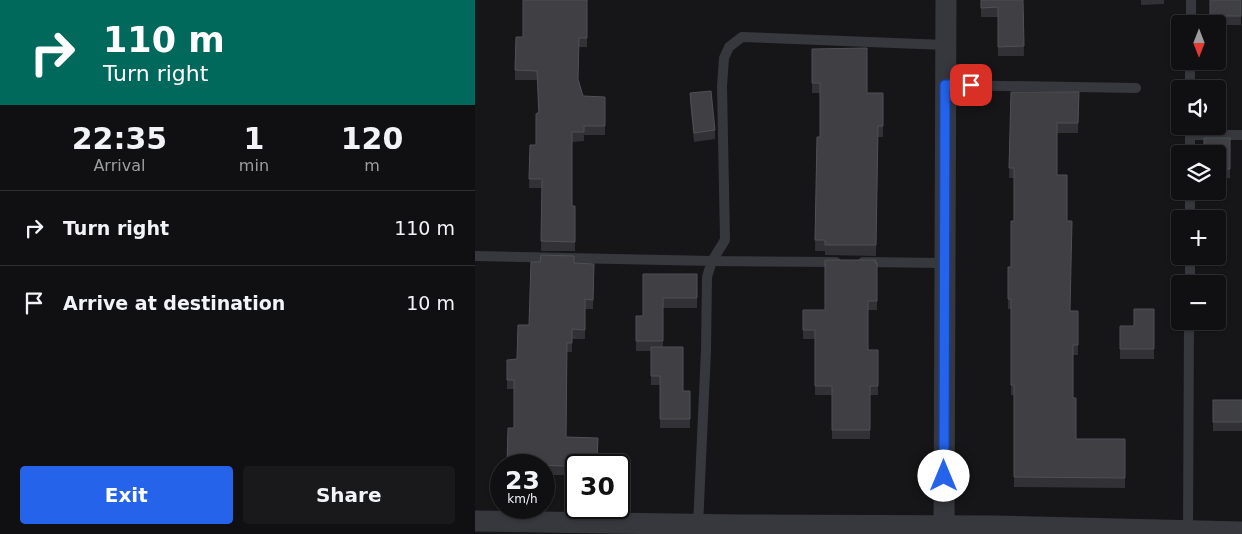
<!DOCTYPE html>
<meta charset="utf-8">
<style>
:root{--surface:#101012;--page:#19191b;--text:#f1f3f6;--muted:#9c9d9f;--line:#303032;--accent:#2563eb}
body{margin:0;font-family:"DejaVu Sans",sans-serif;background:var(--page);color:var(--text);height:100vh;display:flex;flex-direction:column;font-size:19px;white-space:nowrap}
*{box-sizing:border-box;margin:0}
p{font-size:16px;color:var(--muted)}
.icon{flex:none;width:28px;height:28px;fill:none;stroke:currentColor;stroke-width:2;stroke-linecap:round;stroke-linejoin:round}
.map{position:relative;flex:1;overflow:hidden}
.sheet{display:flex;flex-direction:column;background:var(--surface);width:475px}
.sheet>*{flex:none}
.top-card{background:#00695c;color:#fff;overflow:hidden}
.needle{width:32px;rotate:180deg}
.controls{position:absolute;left:696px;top:15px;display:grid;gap:10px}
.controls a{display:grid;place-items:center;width:55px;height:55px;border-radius:5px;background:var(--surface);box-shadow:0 1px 4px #0004,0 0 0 1px var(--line);font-size:25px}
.speed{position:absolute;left:15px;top:454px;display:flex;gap:10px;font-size:25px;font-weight:700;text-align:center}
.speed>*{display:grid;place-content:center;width:65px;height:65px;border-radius:50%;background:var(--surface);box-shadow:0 1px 4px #0004,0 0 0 1px var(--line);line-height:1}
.speed small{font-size:12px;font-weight:400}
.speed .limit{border:2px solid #111;border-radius:8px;background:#fff;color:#111}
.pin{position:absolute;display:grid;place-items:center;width:42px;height:42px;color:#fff;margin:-21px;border-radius:10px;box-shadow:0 2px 8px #0006}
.me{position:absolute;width:55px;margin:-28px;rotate:0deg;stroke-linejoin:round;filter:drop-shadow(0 0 4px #0008)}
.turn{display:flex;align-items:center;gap:18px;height:105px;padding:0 20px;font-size:22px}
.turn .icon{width:65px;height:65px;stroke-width:2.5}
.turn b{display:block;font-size:35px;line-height:42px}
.eta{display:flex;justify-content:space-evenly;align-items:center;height:85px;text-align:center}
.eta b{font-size:30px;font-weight:700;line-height:35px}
.cta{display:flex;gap:10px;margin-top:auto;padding:10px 20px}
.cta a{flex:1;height:58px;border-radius:5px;background:var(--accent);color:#fff;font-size:20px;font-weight:700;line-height:58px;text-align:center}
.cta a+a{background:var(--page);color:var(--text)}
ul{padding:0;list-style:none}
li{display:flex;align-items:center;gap:15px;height:75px;padding:0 20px;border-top:1px solid var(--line)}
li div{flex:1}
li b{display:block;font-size:19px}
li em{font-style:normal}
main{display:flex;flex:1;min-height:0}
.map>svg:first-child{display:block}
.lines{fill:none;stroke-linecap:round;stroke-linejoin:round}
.lane{stroke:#37383d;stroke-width:10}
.street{stroke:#37383d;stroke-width:21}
.wall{fill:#323236}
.building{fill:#3f3f44;stroke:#4f5156}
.route-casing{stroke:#184099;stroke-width:12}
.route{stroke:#2563eb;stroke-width:9}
</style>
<main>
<section class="sheet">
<div class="top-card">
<div class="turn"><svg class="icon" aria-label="right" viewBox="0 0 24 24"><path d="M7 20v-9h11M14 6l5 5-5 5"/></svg><div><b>110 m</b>Turn right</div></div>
</div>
<div class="eta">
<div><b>22:35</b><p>Arrival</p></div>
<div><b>1</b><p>min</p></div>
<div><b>120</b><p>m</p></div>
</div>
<ul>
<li><svg class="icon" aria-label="right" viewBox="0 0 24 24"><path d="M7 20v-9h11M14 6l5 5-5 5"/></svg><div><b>Turn right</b></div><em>110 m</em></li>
<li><svg class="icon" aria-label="arrive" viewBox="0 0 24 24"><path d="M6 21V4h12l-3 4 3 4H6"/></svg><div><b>Arrive at destination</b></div><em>10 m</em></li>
</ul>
<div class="cta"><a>Exit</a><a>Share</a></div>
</section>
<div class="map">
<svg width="767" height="534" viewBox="0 0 767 534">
<rect width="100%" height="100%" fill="#161618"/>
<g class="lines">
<g class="lane">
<polyline points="716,24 716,0"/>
<polyline points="470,85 661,88"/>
<polyline points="715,89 715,61"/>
<polyline points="715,135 767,135"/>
<polyline points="715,154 715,126"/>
<polyline points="715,219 715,191"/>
<polyline points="0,256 237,261 232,277 231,350 223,526"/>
<polyline points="361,262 237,261 250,240 247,86 249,58 254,47 267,37 470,45"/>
<polyline points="388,262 469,263"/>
<polyline points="715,284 715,256"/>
<polyline points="713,533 714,321"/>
</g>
<g class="street">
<polyline points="0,521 266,525 519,526 767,532"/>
<polyline points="469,534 471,0"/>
</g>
</g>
<g class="wall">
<polygon points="112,0 112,47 104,47 103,80 108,96 130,97 130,135 109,135 109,141 97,142 97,206 100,206 100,251 66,251 67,188 54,188 55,145 61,145 63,112 62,80 40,80 40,70 48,37"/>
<polygon points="506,0 548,0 549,56 523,56 523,17 506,17"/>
<polygon points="666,0 689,0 689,4 666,5"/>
<polygon points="735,0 766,0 766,25 742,25 742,24 735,24"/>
<polygon points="745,40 745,68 722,68 722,61"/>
<polygon points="337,49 392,93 408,93 408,137 403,137 401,256 350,255 350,251 340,251 342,137 345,137 345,93 337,93"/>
<polygon points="536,92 604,92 603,133 582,133 582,175 592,221 595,311 603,311 603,355 598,355 598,398 601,439 650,439 650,488 539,487 539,395 536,395 536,309 533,309 533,267 536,267 539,221 539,178 534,178"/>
<polygon points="215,93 240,130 240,139 219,142 215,102"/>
<polygon points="755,138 755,178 742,178 742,154"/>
<polygon points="65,262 119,264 118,309 110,309 110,339 97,339 97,352 92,352 91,437 123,438 122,465 101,465 101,468 90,467 90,475 69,475 69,465 32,465 33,428 39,428 39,389 32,389 32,360 42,359 54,325"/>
<polygon points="400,263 402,263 402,310 393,310 393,350 403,350 403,395 395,395 395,439 357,439 357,395 340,395 340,339 328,339 328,310 350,310"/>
<polygon points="168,274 222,274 222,308 188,308 188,347 208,391 215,391 215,428 185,428 185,385 176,385 176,351 161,351 161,316 168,316"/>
<polygon points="679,309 679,359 645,359 645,326 659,326"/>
<rect x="738" y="400" width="29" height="31"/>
</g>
<g class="building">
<polygon points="48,0 112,0 112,38 104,38 103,79 108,96 130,97 130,126 109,126 109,132 97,132 97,206 100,206 100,242 66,241 67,179 54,179 55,145 61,145 61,114 64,112 62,71 40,70 41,37 48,37"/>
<polygon points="506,0 548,0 549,46 523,47 523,7 506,8"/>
<rect x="735" y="0" width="31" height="16"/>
<polygon points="742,40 745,40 745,64 722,64 722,61 742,61"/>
<polygon points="392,48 392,93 408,93 408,126 403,126 401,245 350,245 350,240 340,240 342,137 345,137 345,83 337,83 337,49"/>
<polygon points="236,91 240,130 219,133 215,93"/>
<polygon points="536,92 604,92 603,123 582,123 582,175 592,175 592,221 597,221 595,311 603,311 603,345 598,345 598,398 601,398 601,439 650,439 650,478 539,477 539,385 536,385 536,299 533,299 533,267 536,267 536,221 539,221 539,168 534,168"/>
<polygon points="729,138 755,138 755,169 742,169 742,154 729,154"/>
<polygon points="66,255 99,256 99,263 119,264 118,300 110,299 110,330 97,329 97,343 92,343 91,437 123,438 122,459 90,458 90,466 32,464 33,428 39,428 39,380 32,380 32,360 42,359 43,325 54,325 56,262 65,262"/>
<polygon points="350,260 401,260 400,263 402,263 402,301 393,301 393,350 403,350 403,386 395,386 395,430 357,430 357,386 340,386 340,330 328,330 328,310 350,310"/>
<polygon points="168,274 222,274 222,298 188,298 188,341 161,341 161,316 168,316"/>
<polygon points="659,309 679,309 679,349 645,349 645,326 659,326"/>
<polygon points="176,347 208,347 208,391 215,391 215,419 185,419 185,376 176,376"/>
<rect x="738" y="400" width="29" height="22"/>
</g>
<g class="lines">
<g class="route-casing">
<polyline id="route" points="469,476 470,85 496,85"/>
</g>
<use href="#route" class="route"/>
</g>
</svg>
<div class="controls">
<a><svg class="needle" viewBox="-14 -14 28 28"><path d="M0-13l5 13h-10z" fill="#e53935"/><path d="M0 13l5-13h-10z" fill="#9c9d9f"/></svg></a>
<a><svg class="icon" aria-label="sound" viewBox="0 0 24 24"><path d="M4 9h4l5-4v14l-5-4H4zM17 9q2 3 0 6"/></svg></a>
<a><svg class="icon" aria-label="layers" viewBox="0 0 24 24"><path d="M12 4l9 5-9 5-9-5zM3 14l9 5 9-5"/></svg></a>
<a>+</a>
<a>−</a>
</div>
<div class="speed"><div>23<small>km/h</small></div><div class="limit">30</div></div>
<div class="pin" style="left:496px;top:85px;background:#d93025"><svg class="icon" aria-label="arrive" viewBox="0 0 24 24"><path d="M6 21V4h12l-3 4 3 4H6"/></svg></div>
<svg class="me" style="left:469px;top:476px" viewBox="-20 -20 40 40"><circle r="19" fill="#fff"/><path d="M0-13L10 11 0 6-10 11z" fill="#2563eb"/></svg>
</div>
</main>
